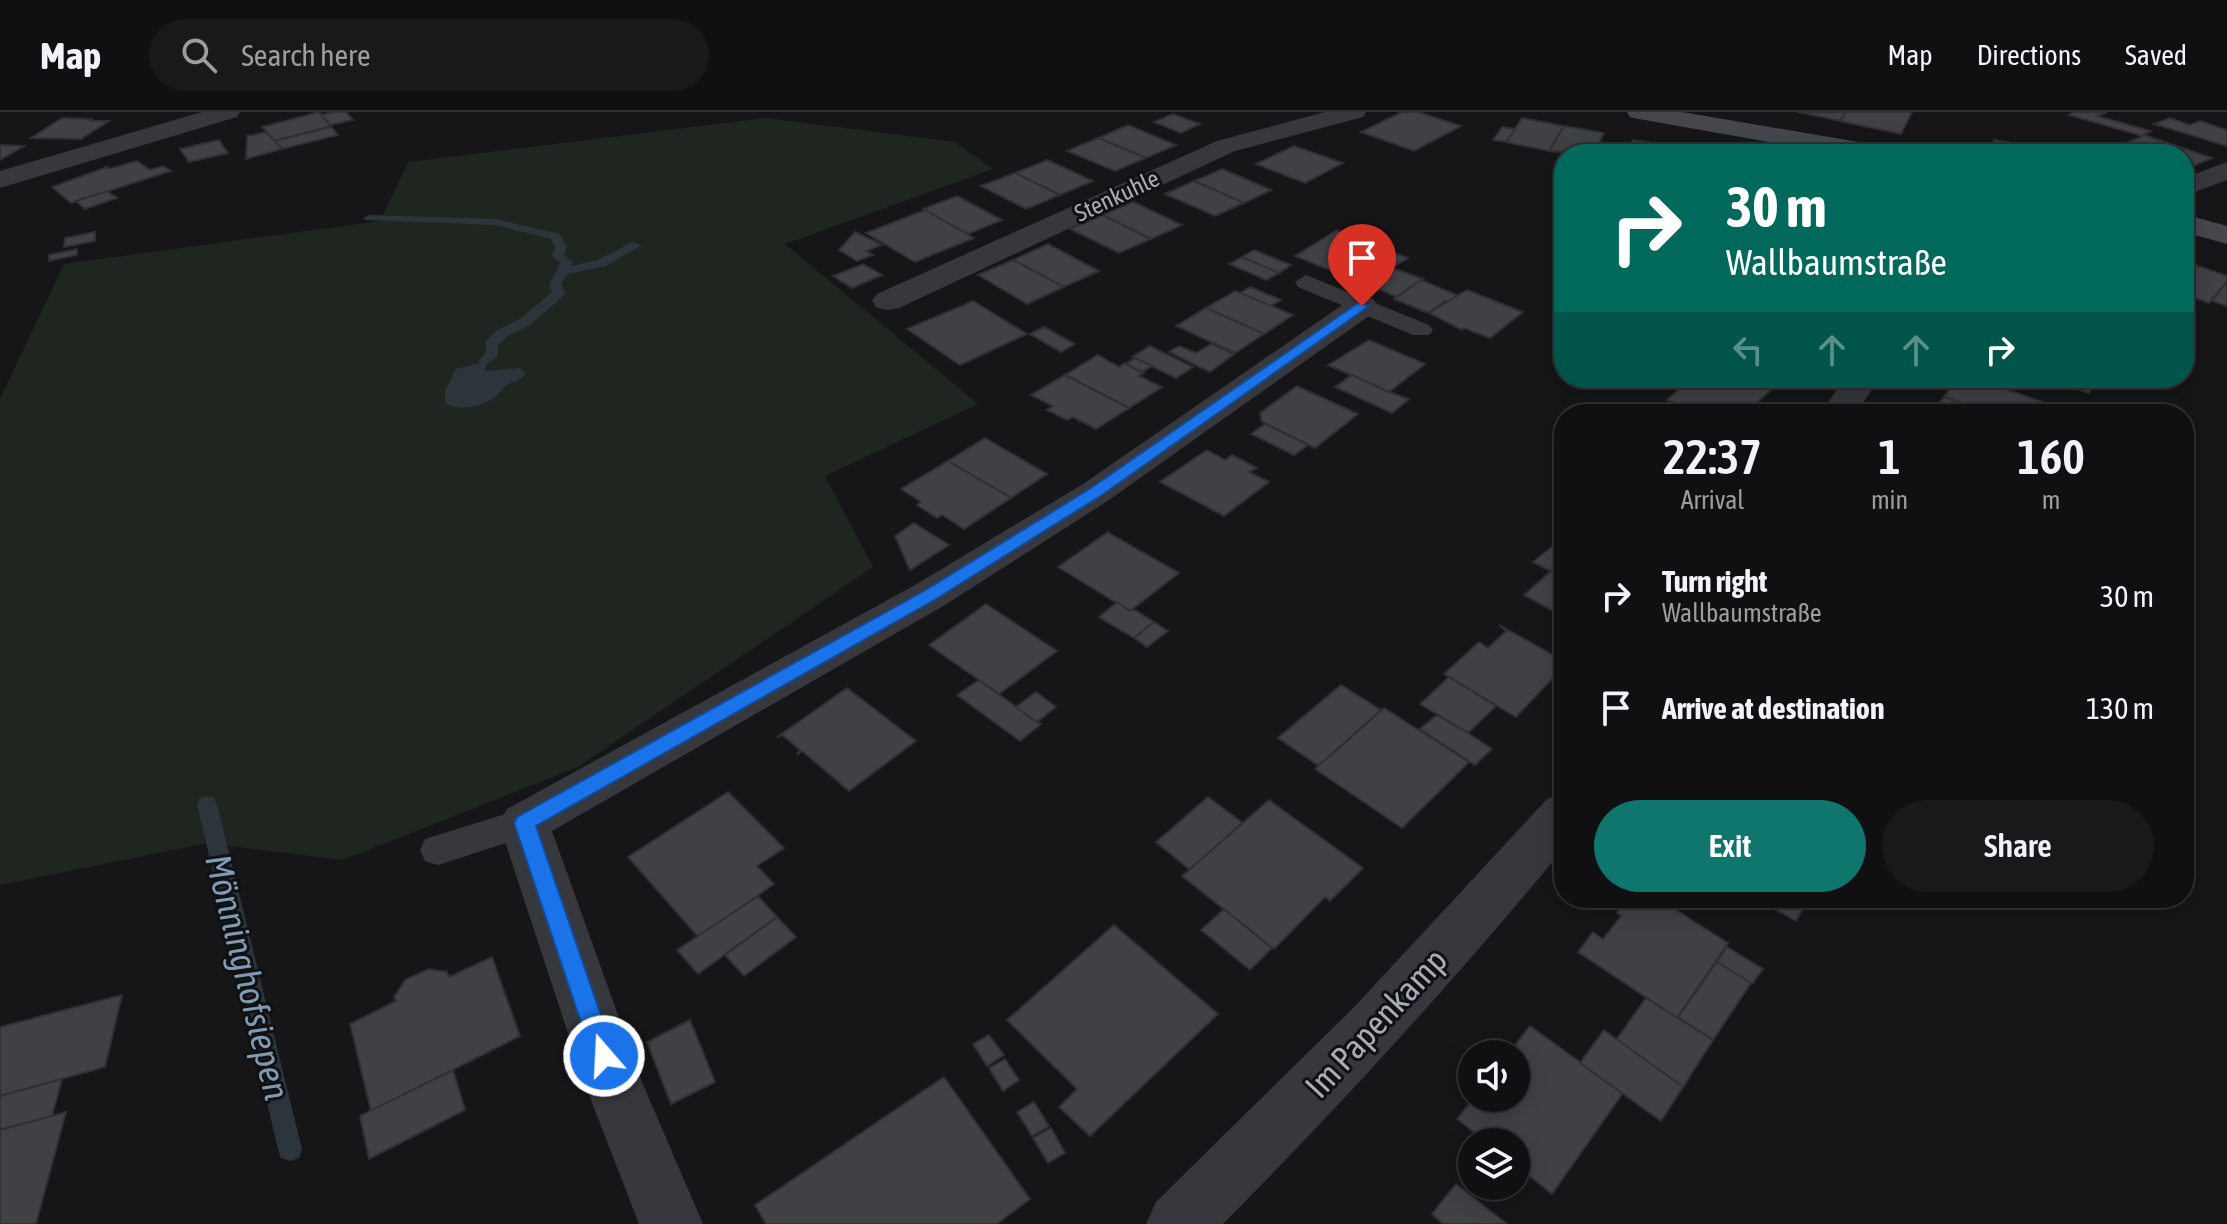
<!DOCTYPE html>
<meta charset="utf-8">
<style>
:root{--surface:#101012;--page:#19191b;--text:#f1f3f6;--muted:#9c9d9f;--line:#303032;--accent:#0f766e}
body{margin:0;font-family:"Asap Condensed",sans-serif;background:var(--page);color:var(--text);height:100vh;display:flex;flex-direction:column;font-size:30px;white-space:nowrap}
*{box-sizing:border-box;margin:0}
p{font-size:26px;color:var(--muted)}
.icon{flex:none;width:44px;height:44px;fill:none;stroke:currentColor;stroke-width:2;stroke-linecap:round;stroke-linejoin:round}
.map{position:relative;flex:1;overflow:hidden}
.sheet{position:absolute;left:1554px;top:292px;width:640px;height:504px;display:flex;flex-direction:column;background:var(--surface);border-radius:32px;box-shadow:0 4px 20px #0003,0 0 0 2px var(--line)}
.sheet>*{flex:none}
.guide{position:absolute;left:1554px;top:32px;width:640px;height:244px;border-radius:32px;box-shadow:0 4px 20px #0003,0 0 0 2px var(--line);background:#00695c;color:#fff;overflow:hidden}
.buttons{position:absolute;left:1458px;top:928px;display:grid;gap:16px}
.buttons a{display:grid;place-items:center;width:72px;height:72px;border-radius:50%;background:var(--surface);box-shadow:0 4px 20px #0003,0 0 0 2px var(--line);font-size:40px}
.pin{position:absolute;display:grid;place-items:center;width:68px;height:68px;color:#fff;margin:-82px -34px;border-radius:50% 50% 50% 0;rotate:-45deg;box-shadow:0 0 8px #0007}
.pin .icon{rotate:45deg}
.me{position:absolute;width:88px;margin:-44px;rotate:341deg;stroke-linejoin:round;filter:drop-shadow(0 0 6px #0008)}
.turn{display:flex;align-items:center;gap:28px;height:168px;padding:0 40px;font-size:36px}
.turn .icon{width:104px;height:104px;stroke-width:2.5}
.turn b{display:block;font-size:56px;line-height:68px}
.lanes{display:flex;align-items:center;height:76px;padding:0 40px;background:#0003;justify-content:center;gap:40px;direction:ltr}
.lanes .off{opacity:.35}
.eta{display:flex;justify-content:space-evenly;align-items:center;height:136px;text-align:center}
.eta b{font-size:48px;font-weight:600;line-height:56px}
.action{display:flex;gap:16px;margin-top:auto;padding:16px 40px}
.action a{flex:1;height:92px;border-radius:48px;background:var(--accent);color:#fff;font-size:32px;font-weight:600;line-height:92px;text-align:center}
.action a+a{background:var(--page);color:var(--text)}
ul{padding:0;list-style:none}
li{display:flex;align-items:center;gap:24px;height:112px;padding:0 40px}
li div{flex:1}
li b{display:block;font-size:30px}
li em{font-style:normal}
header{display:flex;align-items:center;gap:48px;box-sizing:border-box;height:112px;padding:0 40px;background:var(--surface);border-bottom:2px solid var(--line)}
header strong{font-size:38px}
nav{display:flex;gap:44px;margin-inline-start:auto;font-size:28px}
.search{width:560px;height:72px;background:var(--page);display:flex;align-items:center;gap:20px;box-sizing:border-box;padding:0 28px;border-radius:44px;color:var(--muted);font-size:30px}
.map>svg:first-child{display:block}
.green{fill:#1e261f}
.water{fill:#2c353c}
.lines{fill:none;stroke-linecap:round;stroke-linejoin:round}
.stream{fill:#2c353c;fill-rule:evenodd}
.building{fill:#404145;stroke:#303034;stroke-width:2}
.lane{fill:#37383d;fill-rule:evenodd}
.street{fill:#37383d;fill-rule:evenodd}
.secondary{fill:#45474d;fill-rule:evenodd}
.route{fill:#1a73e8;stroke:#114b97;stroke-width:2}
.labels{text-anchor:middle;stroke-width:6;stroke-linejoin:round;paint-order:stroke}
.far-street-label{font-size:24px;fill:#a8adb8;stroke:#111113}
.near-street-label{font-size:34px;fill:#a8adb8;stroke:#111113}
.near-water-label{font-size:36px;font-style:italic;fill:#7f9bb3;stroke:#111113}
</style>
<header>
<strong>Map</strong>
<div class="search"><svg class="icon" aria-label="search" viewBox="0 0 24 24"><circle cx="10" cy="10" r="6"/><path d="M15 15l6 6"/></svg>Search here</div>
<nav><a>Map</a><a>Directions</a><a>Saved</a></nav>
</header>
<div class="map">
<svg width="2227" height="1112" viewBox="0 0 2227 1112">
<rect width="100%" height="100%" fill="#161618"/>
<polygon class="green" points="766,6 955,30 993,57 785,132 978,292 825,364 873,455 578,655 343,748 207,731 0,773 0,287 64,152 380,109 408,50"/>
<path class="water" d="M485,250v9l34,-3 7,5c-7,9 -13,9 -22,14 -3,3 -5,7 -9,10 -14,10 -35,15 -50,6v-12l11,-22z"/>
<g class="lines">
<g class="stream">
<polygon points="369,103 495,107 560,122 567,135 564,143 573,150 571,154 598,148 632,130 642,133 606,154 567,162 561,173 565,181 563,184 530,213 506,225 498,233 498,244 485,254 478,250 486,240 486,229 496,219 520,207 552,180 549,173 560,151 552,144 555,135 551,127 495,113 365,108 363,106"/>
<polygon points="207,684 214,686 217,692 302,1037 299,1046 290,1049 281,1046 278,1037 197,692 200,686"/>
</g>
</g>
<g class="building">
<polygon points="319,0 332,14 274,29 262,15"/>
<polygon points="333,0 346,0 353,8 330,13 321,3"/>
<polygon points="1402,0 1418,0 1461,14 1414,39 1361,20"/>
<polygon points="1798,0 1846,0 1840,9"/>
<polygon points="1846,0 1912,0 1901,22 1840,9"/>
<polygon points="2074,0 2107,0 2097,4 2151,19 2142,24 2069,3"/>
<polygon points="1173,2 1200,12 1181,21 1154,10"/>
<polygon points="62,6 92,7 90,9 109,9 81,27 31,26"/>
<polygon points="1522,6 1564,14 1549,39 1506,30"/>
<polygon points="2170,6 2190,13 2200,9 2227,18 2227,34 2154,12"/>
<polygon points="1128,13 1176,33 1146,46 1098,26"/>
<polygon points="1564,14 1604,21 1593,42 1549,39"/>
<polygon points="331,15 338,23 282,37 275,29"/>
<polygon points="1502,15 1515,17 1506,30 1493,28"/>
<polygon points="266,20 282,37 246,47 247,24"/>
<polygon points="2145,23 2212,46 2186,57 2184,42 2142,42 2119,34"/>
<polygon points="1098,26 1146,46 1115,59 1067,39"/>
<polygon points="219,28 228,41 189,50 180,37"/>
<polygon points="1633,28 1673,34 1671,42 1627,42"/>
<polygon points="1994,28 2018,32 2016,42 1991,41"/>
<polygon points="0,33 24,34 0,48"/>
<polygon points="1294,34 1343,51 1305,71 1256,52"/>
<polygon points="1673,34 1715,41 1671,42"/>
<polygon points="1047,48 1093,69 1060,83 1015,61"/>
<polygon points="137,49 150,58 163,54 171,59 71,91 52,75 107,55 109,57"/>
<polygon points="1222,57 1271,78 1244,91 1194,69"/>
<polygon points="1015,61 1060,83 1026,97 981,74"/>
<polygon points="1194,69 1244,91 1215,104 1165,82"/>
<polygon points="107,79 117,86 85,97 76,89"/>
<polygon points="957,84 1002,108 968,122 923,97"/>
<polygon points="1133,90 1182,113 1151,127 1102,103"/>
<polygon points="925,98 974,126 915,150 866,121"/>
<polygon points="1102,103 1151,127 1119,141 1070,117"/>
<polygon points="1337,118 1373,132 1332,159 1295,144"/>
<polygon points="95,120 95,129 64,135 65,126"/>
<polygon points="855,120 882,133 866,139 873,143 857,149 839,138"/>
<polygon points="1048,132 1099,159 1064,175 1013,148"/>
<polygon points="1373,132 1408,146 1367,172 1332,159"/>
<polygon points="77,137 77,143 49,149 49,143"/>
<polygon points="1254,138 1291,153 1279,161 1242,145"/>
<polygon points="1242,145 1279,161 1266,168 1229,152"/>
<polygon points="1013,148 1064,175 1027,192 978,163"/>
<polygon points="2184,149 2227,164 2227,170 2209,191 2184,182"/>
<polygon points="863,152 882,163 852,176 833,164"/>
<polygon points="1393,156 1423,167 1397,185 1367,172"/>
<polygon points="1421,168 1459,184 1450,191 1445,189 1429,201 1394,187"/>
<polygon points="2227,170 2227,194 2212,189"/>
<polygon points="1250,175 1281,188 1271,194 1240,181"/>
<polygon points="1467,178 1523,200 1490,226 1464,216 1462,218 1429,201"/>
<polygon points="1235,179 1240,181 1293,203 1264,222 1206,196"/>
<polygon points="973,189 1027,222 960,253 907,217"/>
<polygon points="1206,196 1264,222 1235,241 1176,214"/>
<polygon points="1044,215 1075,232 1061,240 1030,222"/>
<polygon points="1369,228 1425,252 1389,280 1328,253"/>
<polygon points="1211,232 1234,242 1210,260 1169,240 1179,234 1196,241"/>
<polygon points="1150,234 1193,255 1176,266 1132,245"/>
<polygon points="1098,243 1119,255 1125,251 1144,261 1139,264 1162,275 1129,296 1065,263"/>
<polygon points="1135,246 1152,254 1142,260 1126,252"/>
<polygon points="1065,263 1129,296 1096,317 1073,305 1067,308 1047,298 1053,294 1031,283"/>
<polygon points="1352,263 1389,280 1409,287 1392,301 1335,275"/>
<polygon points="1692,266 1744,266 1772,277 1745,302 1701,302 1667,288"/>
<polygon points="1957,266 1973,266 2060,296 2056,302 1994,302 1944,285"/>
<polygon points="1973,266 2008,266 2016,268 2009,278"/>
<polygon points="2041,266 2096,266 2089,281"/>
<polygon points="1297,274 1358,302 1315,336 1262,310 1260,301"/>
<polygon points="1944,285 1994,302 1932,302"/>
<polygon points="1265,312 1308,333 1294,343 1251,322"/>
<polygon points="985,326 1047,362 1011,386 948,349"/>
<polygon points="1207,338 1225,348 1232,343 1257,356 1249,360 1269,370 1224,404 1160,370"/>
<polygon points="948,349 1011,386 964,417 942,403 937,406 917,393 921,390 901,377"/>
<polygon points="914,411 949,433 910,458 895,424"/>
<polygon points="1108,420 1109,421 1179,461 1130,499 1058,455"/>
<polygon points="1564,425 1564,466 1533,450"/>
<polygon points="1551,459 1564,466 1564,505 1524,483"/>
<polygon points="1117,490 1130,499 1133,497 1154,510 1134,526 1099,505"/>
<polygon points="986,492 1057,539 999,582 929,533"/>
<polygon points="1154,510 1168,519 1147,535 1134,526"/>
<polygon points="1499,513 1564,549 1564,554 1516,605 1444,562 1479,530 1488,536 1506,519"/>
<polygon points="1449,565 1496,594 1468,621 1420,592"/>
<polygon points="979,568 1037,610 1041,612 1020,629 957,583"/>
<polygon points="1341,573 1381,598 1319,654 1278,626"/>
<polygon points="847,576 916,629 849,679 802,639 797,643 800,638 782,623 777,625"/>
<polygon points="1036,580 1056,595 1037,610 1016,595"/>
<polygon points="1384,596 1469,650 1402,716 1315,657"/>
<polygon points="1437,603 1468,621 1492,637 1475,653 1420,617"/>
<polygon points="728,680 784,736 757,754 774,772 699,826 628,745"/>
<polygon points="1208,685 1243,711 1190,758 1156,730"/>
<polygon points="1269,688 1363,756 1330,789 1325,785 1274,837 1182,764"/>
<polygon points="758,784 777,805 698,862 677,838"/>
<polygon points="1629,786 1657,786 1728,831 1677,906 1578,840 1593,820 1603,827 1621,804 1617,801"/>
<polygon points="1756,786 1809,786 1796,809"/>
<polygon points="1224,797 1272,836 1250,858 1201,818"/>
<polygon points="777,805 796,825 744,864 725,843"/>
<polygon points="1114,813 1218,902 1090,1024 1059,995 1077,977 1007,908"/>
<polygon points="1727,835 1763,857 1752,872 1717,850"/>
<polygon points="492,845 520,924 371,999 350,912 396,889 394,885 406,867 429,857 447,860 449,865"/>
<polygon points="1717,850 1751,871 1713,928 1678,905"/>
<polygon points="122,883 105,955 0,984 0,915"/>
<polygon points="1646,886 1713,928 1683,975 1616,928"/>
<polygon points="690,908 715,970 671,992 647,930"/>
<polygon points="1530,914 1623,981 1552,1082 1516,1053 1516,1030 1487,1030 1457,1007 1474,986 1516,986 1516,942 1508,942"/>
<polygon points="1604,918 1683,975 1661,1009 1580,951"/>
<polygon points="989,923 1004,943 987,954 973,932"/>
<polygon points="1005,947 1019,968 1003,979 989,956"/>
<polygon points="453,958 465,998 369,1047 360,1004"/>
<polygon points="944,965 1030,1087 997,1112 766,1112 755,1093"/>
<polygon points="62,967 52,1004 0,1018 0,984"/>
<polygon points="1034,990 1049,1014 1032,1024 1017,1000"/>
<polygon points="66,1000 36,1112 0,1112 0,1018"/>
<polygon points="1051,1016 1065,1041 1048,1051 1033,1026"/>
<polygon points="1456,1072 1507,1112 1443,1112 1432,1102"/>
</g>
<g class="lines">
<g class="lane">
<polygon points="1306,163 1429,213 1433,218 1429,223 1413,223 1298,175 1295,170"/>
<polygon points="524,696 537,701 542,711 537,721 438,753 425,749 420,738 425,727"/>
</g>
<g class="street">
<polygon points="202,0 240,0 237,5 0,76 0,59"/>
<polygon points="1325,0 1366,0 1363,5 1235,39 899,196 888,198 877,196 872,189 877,182 1217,29"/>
<polygon points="2227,50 2227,68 2184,84 2184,66"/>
<polygon points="1362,185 1373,187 1378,194 1373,201 1109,388 945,493 552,719 642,970 703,1112 639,1112 584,970 499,711 507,697 915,473 1083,372 1351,187"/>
<polygon points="1845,266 1879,266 1856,302 1820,302"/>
<path d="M1564,681v55c-108,131 -222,256 -341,376h-77l10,-22 200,-197 191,-206z"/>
</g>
<g class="secondary">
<polygon points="1627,0 1682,0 1882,34 1891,36 1895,42 1837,42 1639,7 1630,5"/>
<polygon points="2184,102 2227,114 2227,132 2184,120"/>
</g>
</g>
<polygon class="route" points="1358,191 1369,194 1102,383 936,487 536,714 615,944 612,952 604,955 595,952 514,711 517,705 924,479 1091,376"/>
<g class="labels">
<g class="far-street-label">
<text transform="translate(1117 84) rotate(-25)" y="8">Stenkuhle</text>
</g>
<g class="near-street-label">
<text transform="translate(1376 911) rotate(-47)" y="12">Im Papenkamp</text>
</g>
<g class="near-water-label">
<text transform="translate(248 865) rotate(76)" y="13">Mönninghofsiepen</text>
</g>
</g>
</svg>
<div class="buttons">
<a><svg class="icon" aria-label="sound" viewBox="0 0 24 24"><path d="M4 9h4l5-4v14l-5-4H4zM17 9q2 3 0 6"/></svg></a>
<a><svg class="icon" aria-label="layers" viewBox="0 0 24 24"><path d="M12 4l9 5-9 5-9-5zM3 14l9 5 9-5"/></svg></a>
</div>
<div class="pin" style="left:1362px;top:194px;background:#d93025"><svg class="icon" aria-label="arrive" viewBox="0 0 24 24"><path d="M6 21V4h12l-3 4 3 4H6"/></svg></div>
<svg class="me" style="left:604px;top:944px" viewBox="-20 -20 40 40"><circle r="17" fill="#1a73e8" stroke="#fff" stroke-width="3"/><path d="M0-11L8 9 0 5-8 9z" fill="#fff"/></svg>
<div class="guide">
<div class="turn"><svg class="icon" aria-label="right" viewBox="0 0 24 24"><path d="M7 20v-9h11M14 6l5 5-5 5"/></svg><div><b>30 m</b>Wallbaumstraße</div></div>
<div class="lanes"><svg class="icon off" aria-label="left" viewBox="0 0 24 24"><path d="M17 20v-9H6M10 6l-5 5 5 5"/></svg><svg class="icon off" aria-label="ahead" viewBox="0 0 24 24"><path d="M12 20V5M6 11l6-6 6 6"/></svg><svg class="icon off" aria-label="ahead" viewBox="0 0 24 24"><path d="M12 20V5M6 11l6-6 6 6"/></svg><svg class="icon" aria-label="right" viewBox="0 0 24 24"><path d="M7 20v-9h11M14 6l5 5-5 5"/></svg></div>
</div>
<section class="sheet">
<div class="eta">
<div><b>22:37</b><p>Arrival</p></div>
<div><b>1</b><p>min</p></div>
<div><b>160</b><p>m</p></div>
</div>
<ul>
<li><svg class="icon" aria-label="right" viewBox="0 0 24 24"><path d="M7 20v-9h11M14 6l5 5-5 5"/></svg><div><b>Turn right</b><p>Wallbaumstraße</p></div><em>30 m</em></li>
<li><svg class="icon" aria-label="arrive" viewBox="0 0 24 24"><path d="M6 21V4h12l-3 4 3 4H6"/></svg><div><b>Arrive at destination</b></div><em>130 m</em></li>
</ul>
<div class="action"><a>Exit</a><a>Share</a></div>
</section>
</div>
